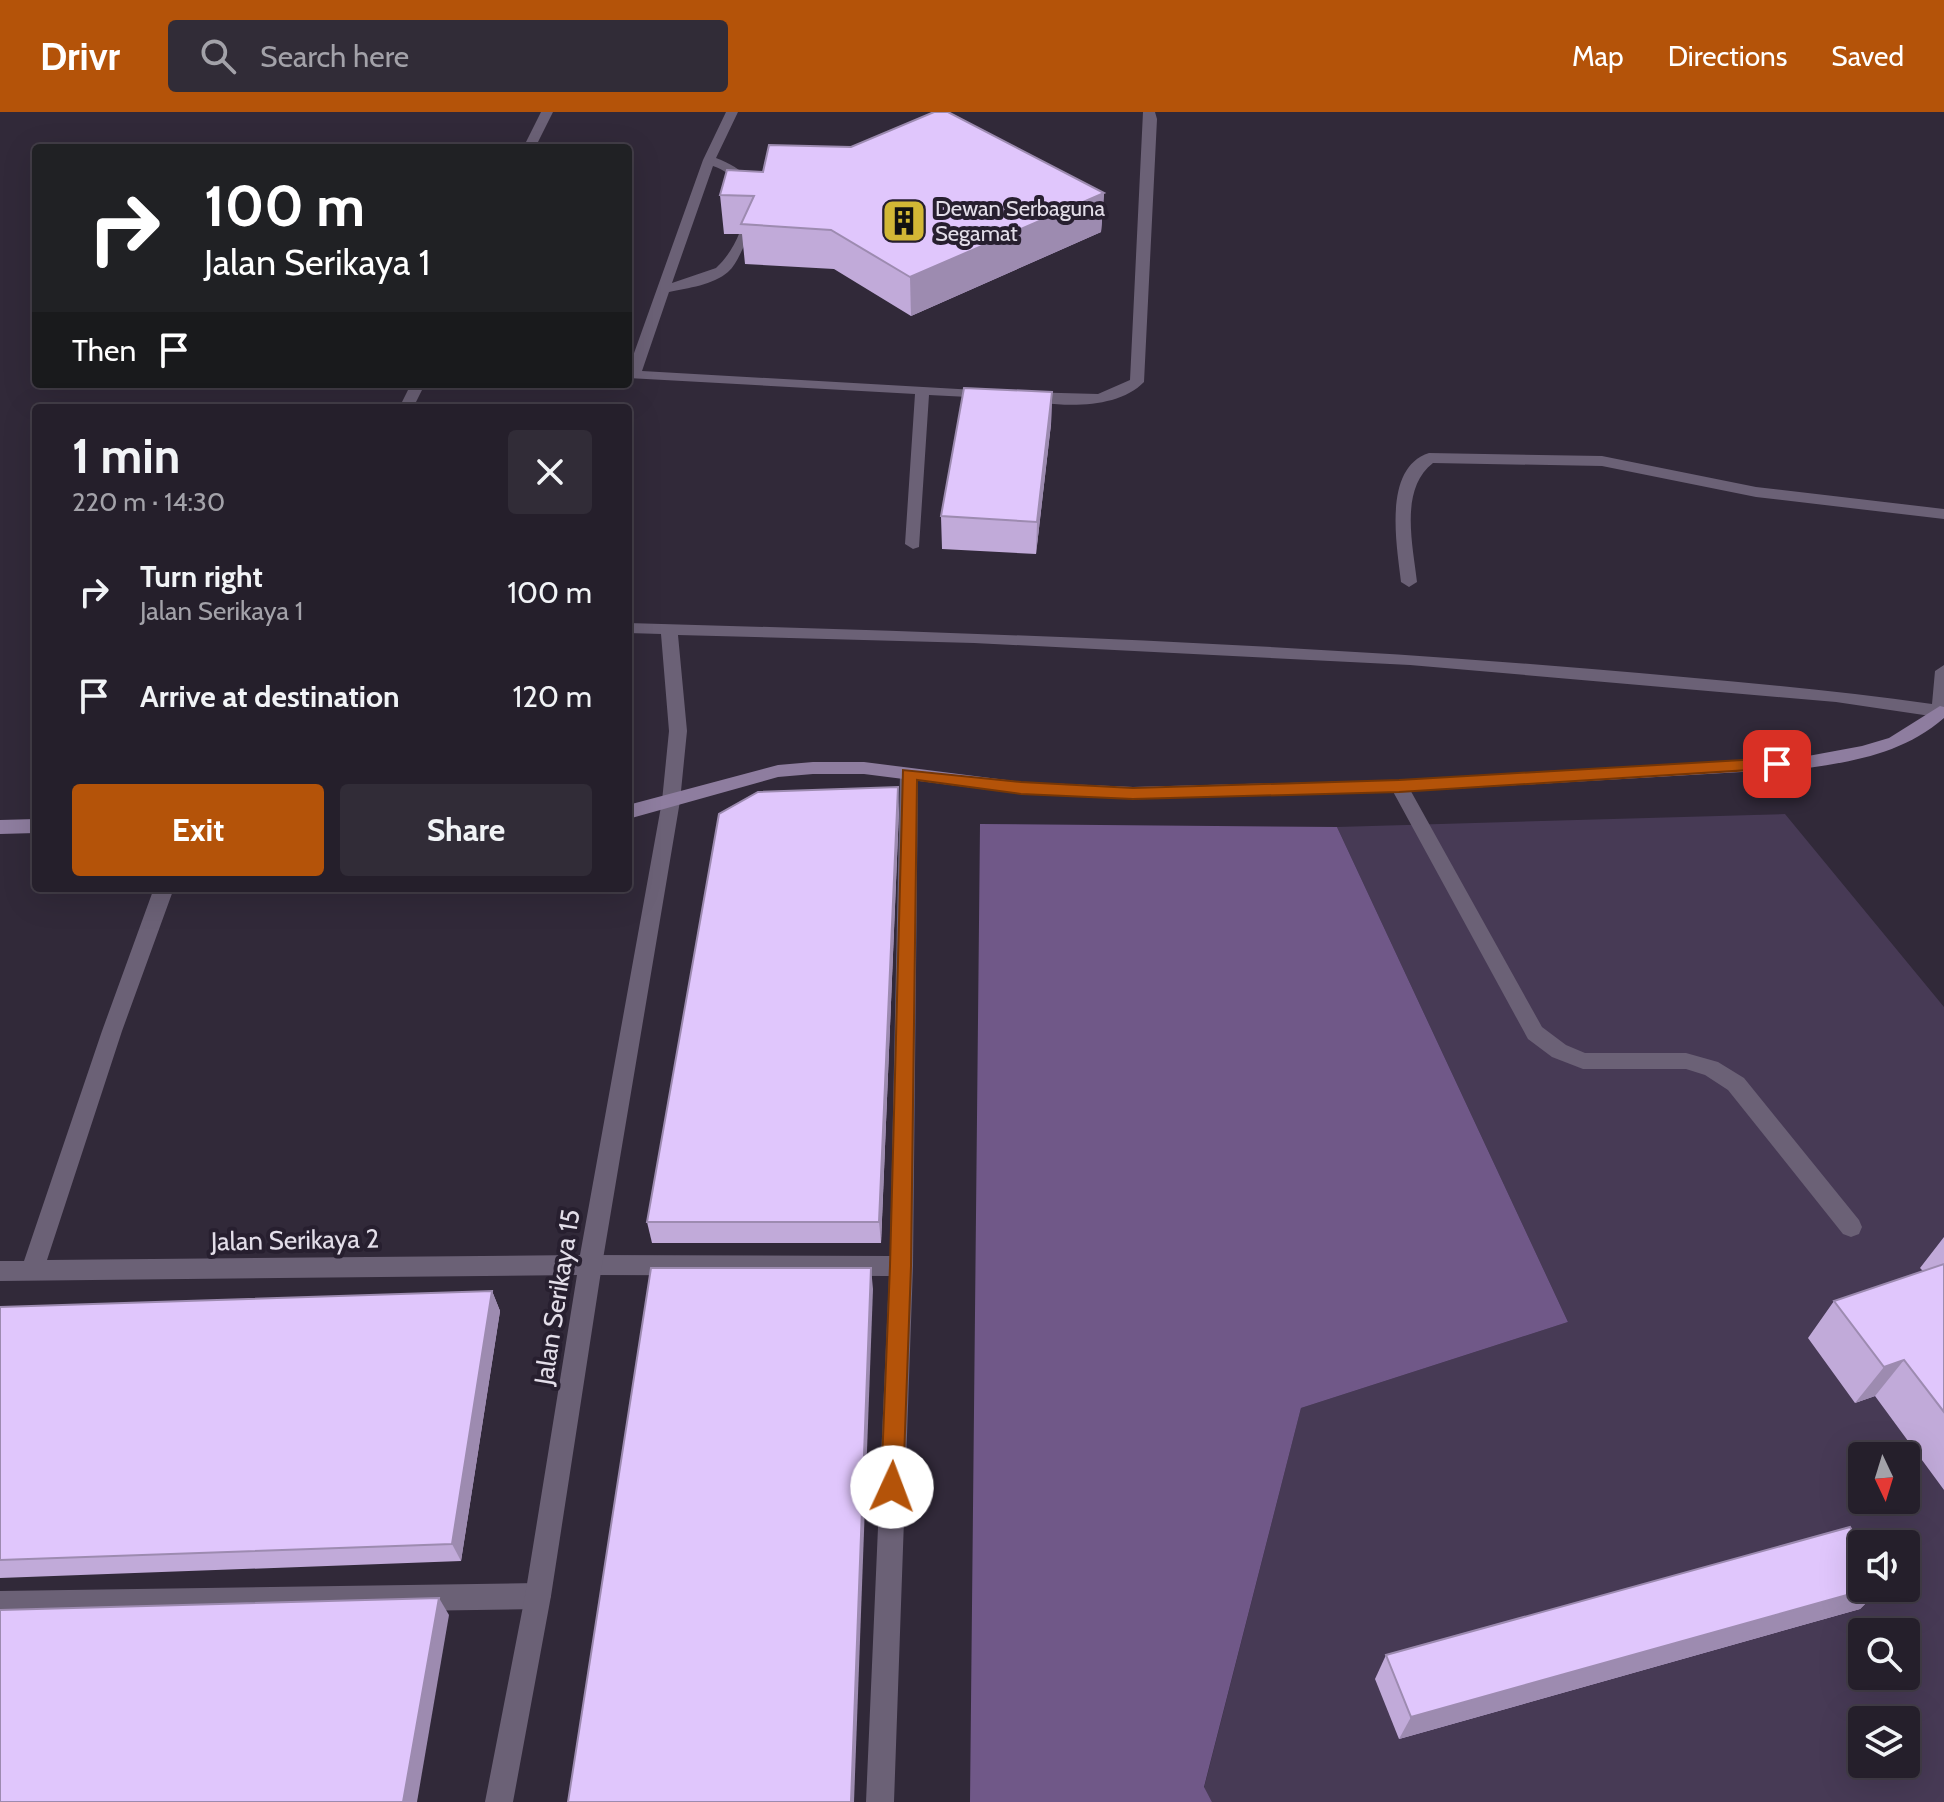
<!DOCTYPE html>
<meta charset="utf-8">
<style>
:root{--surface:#251f2b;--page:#312c37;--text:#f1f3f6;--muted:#a3a2a9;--line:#423d47;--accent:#b45309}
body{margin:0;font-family:Cabin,sans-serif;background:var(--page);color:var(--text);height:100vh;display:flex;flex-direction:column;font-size:30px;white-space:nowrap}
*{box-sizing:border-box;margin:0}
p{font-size:26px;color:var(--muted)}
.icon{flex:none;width:44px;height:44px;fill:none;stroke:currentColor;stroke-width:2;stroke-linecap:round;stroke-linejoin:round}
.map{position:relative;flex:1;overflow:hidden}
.panel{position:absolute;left:32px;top:292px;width:600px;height:488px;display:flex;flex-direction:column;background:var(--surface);border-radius:8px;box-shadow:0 8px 32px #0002,0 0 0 2px var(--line)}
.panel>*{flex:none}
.banner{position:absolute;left:32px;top:32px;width:600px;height:244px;border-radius:8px;box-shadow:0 8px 32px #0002,0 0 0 2px var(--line);background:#202124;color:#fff;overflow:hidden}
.needle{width:52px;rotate:176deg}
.buttons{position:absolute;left:1848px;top:1330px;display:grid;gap:16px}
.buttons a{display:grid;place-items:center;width:72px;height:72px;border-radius:8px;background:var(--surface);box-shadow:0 8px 32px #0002,0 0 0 2px var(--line);font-size:40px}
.pin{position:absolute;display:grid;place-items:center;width:68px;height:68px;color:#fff;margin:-34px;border-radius:16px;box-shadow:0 4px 12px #0006}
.me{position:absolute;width:88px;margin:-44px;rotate:2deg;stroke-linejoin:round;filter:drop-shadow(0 0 6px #0008)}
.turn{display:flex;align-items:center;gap:28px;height:168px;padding:0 40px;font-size:36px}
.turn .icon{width:104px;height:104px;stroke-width:2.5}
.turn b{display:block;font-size:56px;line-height:68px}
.then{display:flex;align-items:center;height:76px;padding:0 40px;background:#0003;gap:16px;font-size:30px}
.round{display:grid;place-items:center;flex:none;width:84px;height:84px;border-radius:8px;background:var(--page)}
.overview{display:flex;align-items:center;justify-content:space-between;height:136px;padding:0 40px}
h1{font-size:48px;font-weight:800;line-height:60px}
.cta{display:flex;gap:16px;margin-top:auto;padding:16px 40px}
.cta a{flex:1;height:92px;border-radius:8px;background:var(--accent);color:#fff;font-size:32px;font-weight:800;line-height:92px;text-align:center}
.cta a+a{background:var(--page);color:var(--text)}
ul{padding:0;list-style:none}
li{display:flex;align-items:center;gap:24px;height:104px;padding:0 40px}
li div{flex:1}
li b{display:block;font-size:30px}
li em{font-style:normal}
header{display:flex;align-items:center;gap:48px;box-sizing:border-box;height:112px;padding:0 40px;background:var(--accent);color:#fff}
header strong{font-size:38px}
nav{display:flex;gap:44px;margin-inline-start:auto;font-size:28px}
.search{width:560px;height:72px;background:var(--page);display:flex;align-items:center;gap:20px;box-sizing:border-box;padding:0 28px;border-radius:8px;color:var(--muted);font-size:30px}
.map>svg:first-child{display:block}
.green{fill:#473a55;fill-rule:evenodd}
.forest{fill:#705888}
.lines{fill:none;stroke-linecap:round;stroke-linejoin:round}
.lane{fill:#6b6176;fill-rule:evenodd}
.street{fill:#6b6176;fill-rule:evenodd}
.secondary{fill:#8e7d9f;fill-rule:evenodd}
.wall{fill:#c1aad9}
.shaded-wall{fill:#9d8bb0}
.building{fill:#e0c6fc;stroke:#9d8bb0;stroke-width:2}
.route{fill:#b45309;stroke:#753606;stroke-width:2}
.labels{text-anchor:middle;stroke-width:8;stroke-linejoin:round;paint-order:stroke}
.far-poi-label{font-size:22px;fill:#e3dee9;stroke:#271f2f;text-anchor:start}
.street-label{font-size:26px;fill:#e3dee9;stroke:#271f2f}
</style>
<header>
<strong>Drivr</strong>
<div class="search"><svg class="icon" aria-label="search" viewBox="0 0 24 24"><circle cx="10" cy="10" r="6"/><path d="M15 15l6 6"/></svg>Search here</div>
<nav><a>Map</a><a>Directions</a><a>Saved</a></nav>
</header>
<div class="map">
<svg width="1944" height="1690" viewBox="0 0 1944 1690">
<rect width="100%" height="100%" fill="#312939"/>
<path class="green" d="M1785,702l159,193v795h-732l-8,-14 97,-380 267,-86 -231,-495zM1862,1344h44v44h-44zM1862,1432h44v44h-44zM1862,1520h44v44h-44zM1862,1608h44v44h-44z"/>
<polygon class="forest" points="980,712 1337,715 1568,1210 1301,1296 1204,1675 1212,1690 970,1690"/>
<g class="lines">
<g class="lane">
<path d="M726,0h12l-22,46c43,16 50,42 31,82 -6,11 -10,24 -19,32 -15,13 -40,16 -59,20l-27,79 351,20v6l-5,1 -59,-3 -10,152 -6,2 -8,-5 10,-150 -287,-16v-8l75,-210zM713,54c49,17 33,74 3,102l-44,15z"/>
<path d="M1143,0h12l2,7 -13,263c-28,29 -88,25 -125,17v-6l5,-1 74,2 32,-14z"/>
<path d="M1429,341l173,3 154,31 188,22v10l-188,-22 -154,-31 -169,-3c-34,26 -20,82 -16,119l-8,5 -8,-5c-4,-36 -19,-114 28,-129z"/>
<polygon points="909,656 918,662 913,1154 894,1690 866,1690 889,1164 590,1163 582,1160 578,1153 582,1146 590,1143 890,1144 900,662"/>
<polygon points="1399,668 1408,674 1542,915 1566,933 1585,941 1686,941 1718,950 1744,966 1859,1108 1862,1115 1859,1122 1851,1125 1843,1122 1728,978 1705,963 1686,957 1583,957 1552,945 1528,927 1390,674"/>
<polygon points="538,1471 547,1475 551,1484 547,1493 538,1497 0,1505 0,1479"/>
</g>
<g class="street">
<polygon points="541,0 553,0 535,36 523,36"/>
<polygon points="411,272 425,272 413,296 399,296"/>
<path d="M628,511c322,9 644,19 964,46 114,10 227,19 340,35l3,-33 9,-6v53l-108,-16 -426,-37 -436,-22 -296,-8 9,96 -7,70 -78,464 -51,331 -38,206h-28l40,-206 52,-321 -577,6v-20h24l78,-230 52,-143h20l-52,143 -75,229 533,-5 82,-454 7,-70 -8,-97 -33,-1z"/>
</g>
<g class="secondary">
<path d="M1940,594l4,1v11c-39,34 -87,43 -136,50l-409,24 -266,7 -112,-5 -157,-20h-51l-35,3 -150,42v-14l150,-40 35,-3h51l157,20 112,5 266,-7 409,-24 54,-10 27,-8z"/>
<polygon points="36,707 36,721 0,722 0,708"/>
</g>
</g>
<g class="wall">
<polygon points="1104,81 1101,120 911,204 834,157 745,152 742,122 724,122 720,83"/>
<polygon points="1052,280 1051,312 1036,442 942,437 941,404"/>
<polygon points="899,698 881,1131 652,1131 647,1110"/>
<polygon points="1944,1125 1944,1378 1875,1284 1855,1291 1808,1226 1834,1189 1923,1159 1920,1156"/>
<polygon points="492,1179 500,1199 461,1449 0,1466 0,1195"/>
<polygon points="1862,1476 1881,1476 1860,1497 1399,1627 1375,1567 1386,1543"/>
</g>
<g class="shaded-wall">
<polygon points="1104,81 1101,120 911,204 910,165"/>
<polygon points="1052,280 1051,312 1036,442 1037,410"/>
<polygon points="898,675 899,698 881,1131 879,1110"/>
<polygon points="871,1156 873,1177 854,1690 851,1690"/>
<polygon points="492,1179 500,1199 461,1449 452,1432"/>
<polygon points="1904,1248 1875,1284 1855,1291 1884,1255"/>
<polygon points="1872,1476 1881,1476 1860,1497 1399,1627 1411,1605"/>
<polygon points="439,1486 449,1503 417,1690 403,1690"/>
</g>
<g class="building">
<polygon points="934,0 948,0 1104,81 910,165 831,118 741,112 754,84 720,83 727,58 763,60 769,33 851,35"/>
<polygon points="964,276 1052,280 1037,410 941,404"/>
<polygon points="898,675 879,1110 647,1110 719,702 758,680"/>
<polygon points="1944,1152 1944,1300 1904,1248 1884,1255 1834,1189"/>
<polygon points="651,1156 871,1156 851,1690 568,1690"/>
<polygon points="492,1179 452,1432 0,1448 0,1195"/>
<polygon points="1850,1415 1862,1436 1862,1476 1872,1476 1411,1605 1386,1543"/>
<polygon points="439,1486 403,1690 0,1690 0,1498"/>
</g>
<polygon class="route" points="1777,646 1782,648 1785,652 1782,656 1399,680 1133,687 1021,682 917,668 911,1154 903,1375 900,1382 892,1385 884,1382 881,1375 890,1154 903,658 1021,670 1133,676 1399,668"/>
<defs>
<g id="building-square" transform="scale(2.3)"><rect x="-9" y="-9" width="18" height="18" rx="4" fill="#d2b735" stroke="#271f2f"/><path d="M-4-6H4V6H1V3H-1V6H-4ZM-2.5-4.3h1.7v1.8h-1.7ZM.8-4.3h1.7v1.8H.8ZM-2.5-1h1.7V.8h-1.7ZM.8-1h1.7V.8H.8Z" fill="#111"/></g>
</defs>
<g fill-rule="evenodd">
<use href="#building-square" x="904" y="109"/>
</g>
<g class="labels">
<g class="far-poi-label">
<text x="935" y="104">Dewan Serbaguna<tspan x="935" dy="25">Segamat</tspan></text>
</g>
<g class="street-label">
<text transform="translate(295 1128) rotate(-1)" y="9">Jalan Serikaya 2</text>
<text transform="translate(557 1185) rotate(-81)" y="9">Jalan Serikaya 15</text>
</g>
</g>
</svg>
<div class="buttons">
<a><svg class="needle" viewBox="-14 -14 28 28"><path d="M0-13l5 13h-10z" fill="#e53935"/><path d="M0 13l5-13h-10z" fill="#a3a2a9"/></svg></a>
<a><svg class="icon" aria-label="sound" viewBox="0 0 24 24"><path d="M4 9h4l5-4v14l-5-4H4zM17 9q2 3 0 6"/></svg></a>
<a><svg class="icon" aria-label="search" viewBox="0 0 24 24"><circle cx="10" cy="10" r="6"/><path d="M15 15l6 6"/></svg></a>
<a><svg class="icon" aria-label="layers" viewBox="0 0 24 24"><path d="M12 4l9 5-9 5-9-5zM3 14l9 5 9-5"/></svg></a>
</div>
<div class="pin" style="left:1777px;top:652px;background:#d93025"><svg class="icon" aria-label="arrive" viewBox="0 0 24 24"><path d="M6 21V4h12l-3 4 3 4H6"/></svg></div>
<svg class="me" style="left:892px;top:1375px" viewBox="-20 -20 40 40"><circle r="19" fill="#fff"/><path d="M0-13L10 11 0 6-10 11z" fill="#b45309"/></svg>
<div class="banner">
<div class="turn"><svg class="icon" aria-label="right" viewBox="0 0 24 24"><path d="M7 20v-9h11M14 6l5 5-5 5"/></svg><div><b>100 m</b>Jalan Serikaya 1</div></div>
<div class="then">Then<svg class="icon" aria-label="arrive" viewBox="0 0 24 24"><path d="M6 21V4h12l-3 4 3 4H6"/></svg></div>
</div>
<section class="panel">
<div class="overview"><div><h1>1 min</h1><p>220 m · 14:30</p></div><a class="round"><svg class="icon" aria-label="close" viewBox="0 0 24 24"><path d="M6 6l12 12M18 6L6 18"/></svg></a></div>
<ul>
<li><svg class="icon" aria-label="right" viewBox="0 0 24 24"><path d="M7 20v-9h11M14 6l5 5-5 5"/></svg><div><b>Turn right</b><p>Jalan Serikaya 1</p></div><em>100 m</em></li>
<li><svg class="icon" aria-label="arrive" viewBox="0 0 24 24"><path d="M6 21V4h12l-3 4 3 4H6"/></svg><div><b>Arrive at destination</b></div><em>120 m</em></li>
</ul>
<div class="cta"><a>Exit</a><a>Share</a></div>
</section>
</div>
